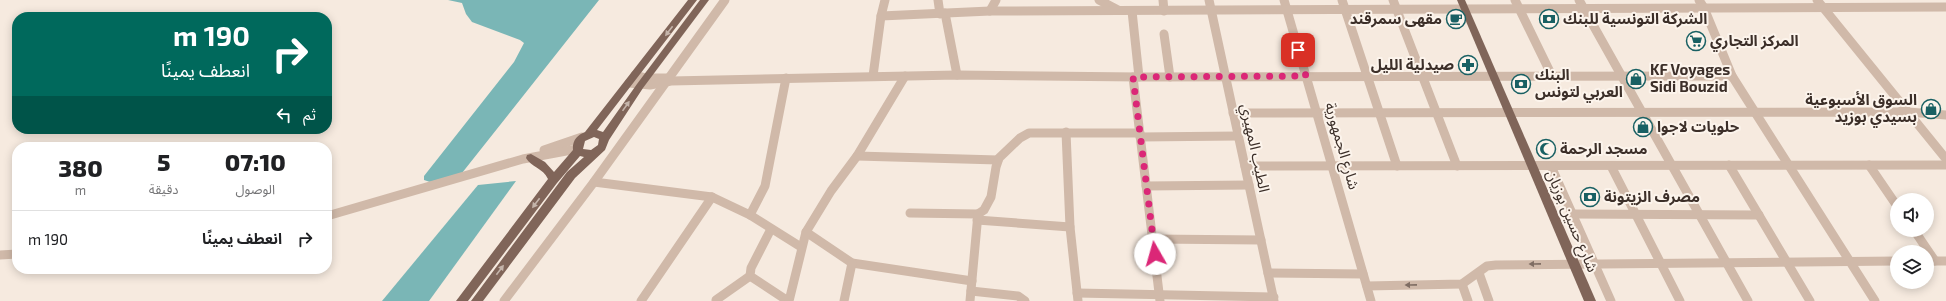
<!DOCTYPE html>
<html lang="ar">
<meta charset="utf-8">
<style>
:root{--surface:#fff;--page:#f2f2f2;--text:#202124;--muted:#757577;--line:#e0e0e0}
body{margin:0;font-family:"Exo 2","Noto Sans Arabic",sans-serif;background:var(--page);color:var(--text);direction:rtl;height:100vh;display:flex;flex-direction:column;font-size:15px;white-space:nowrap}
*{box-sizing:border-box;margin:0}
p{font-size:13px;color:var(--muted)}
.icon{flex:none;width:22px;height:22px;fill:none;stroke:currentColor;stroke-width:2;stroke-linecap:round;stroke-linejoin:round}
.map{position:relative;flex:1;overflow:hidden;direction:ltr}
.details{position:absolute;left:12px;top:142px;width:320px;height:132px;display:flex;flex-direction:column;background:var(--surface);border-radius:16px;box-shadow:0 2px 10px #0003;direction:rtl}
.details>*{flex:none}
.top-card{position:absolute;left:12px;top:12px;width:320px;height:122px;border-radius:16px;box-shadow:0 2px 10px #0003;direction:rtl;background:#00695c;color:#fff;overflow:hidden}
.controls{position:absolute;left:1890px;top:193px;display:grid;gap:8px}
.controls a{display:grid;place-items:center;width:44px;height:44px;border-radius:50%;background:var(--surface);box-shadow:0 2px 10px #0003;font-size:20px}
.pin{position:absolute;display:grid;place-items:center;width:34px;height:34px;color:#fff;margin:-17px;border-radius:8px;box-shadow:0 2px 6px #0006}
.me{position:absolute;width:44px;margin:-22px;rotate:353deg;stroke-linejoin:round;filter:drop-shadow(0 0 3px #0008)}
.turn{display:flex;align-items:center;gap:14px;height:84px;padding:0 16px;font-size:18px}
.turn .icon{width:52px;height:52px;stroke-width:2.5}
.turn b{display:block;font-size:28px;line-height:34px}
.then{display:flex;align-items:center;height:38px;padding:0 16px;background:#0003;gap:8px;font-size:15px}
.eta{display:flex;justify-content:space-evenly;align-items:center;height:68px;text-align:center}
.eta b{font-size:24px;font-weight:800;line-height:28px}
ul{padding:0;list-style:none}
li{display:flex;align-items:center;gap:12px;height:56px;padding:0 16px;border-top:1px solid var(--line)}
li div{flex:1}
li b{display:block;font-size:15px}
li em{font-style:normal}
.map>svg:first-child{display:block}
.water{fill:#7ab6b6}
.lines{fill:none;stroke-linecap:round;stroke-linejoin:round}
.minor{stroke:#d0b9a9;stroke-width:9}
.major{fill:#806559;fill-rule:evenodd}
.oneway{fill:#c4b4aa}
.oneway2{fill:#7f6d63}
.route{stroke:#db2777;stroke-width:7;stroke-dasharray:0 12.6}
.labels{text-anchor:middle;stroke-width:4;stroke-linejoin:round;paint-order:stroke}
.poi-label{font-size:15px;font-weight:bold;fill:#3c2f29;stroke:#fcf4ec;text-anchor:start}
.street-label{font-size:15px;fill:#3c2f29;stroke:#fcf4ec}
</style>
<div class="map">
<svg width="1946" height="301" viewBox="0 0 1946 301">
<rect width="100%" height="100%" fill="#f6eadf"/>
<g class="water">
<polygon points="448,0 599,0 462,173 430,182 424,180 424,176 514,62 524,43 520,40 472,22 466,14 462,3"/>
<polygon points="516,181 429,301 382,301 478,185"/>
</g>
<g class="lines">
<g class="minor">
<polyline points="938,0 940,14"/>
<polyline points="1099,0 1118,10"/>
<polyline points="1163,0 1164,11"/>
<polyline points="1209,0 1274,301"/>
<polyline points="1284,0 1371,301"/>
<polyline points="1342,0 1397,166"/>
<polyline points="1393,0 1457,166"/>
<polyline points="1515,0 1552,76"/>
<polyline points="1579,0 1748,301"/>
<polyline points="1699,0 1704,8 1732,76 1875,301"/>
<polyline points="1817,0 1946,159"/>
<polyline points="990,11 996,0"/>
<polyline points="1132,11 1139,77"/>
<polyline points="945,13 957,75"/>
<polyline points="881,16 990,11 1946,7"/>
<polyline points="1164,34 1170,77"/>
<polyline points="635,75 646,78 667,78 669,80"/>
<polyline points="873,76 881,16 885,0"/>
<polyline points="1133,77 1160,301"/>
<polyline points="629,83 650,85 671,81 957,75 1139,77 1732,76"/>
<polyline points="1233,113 1908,112 1946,115"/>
<polyline points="1066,132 1070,227 1078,301"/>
<polyline points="1140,137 1238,136"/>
<polyline points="544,150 582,137"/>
<polyline points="857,156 998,160"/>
<polyline points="1729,165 1810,301"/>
<polyline points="1869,165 1897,206"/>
<polyline points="1245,166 1946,165"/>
<polyline points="1551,166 1611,301"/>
<polyline points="1611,166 1680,301"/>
<polyline points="594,182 712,197"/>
<polyline points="1146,186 1249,185"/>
<polyline points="910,213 978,214"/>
<polyline points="1572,214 1759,215"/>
<polyline points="750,215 765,186 786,78"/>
<polyline points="327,216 523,159 577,149"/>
<polyline points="977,220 1070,227"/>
<polyline points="771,229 751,268 750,276 788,301"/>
<polyline points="1914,230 1935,261"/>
<polyline points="806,232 852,263 972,281"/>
<polyline points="1153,239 1261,240"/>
<polyline points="0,255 17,254"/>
<polyline points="1927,261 1946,261"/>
<polyline points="1268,273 1363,274"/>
<polyline points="1479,273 1489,301"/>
<polyline points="1462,284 1468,301"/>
<polyline points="1367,286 1462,284 1487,266 1496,265 1897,261"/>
<polyline points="971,291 1018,296 1025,301"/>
<polyline points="1077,293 1274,297"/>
<polyline points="716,300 750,276"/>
<polyline points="504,301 594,182 725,0"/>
<polyline points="641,301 712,197 750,215 801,247"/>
<polyline points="789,301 806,232 831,191 857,156 905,76"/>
<polyline points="844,301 852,263"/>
<polyline points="970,301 978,214 984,210 991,197 996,167 999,158 1020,138 1029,133 1140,133"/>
</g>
<g class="major">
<path d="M688,0h9l-100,130 6,2 34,-48 63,-84h9l-66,88 -34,52 -4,10 -30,28 -92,123h-12l96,-129 17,-15 -4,-1 -23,27 -89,118h-12l92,-122c-5,-11 -17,-12 -22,-21l1,-3 4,-1 14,8 9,10 19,-22c-1,-9 4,-15 12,-18zM594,137l5,2 -1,6 -7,5 -8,-1 2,-8z"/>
<polygon points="1457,0 1465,0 1596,301 1584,301"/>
</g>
</g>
<defs><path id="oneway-solid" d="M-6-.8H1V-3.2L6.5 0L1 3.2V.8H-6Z"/></defs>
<g class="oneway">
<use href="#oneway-solid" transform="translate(669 31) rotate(127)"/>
<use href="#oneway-solid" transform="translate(626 106) rotate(-55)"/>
<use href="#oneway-solid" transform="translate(536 203) rotate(127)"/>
<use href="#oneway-solid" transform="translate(500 270) rotate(-53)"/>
</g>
<g class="oneway2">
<use href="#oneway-solid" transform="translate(1535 264) rotate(179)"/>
<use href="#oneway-solid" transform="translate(1411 285) rotate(179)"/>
</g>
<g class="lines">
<polyline class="route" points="1155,254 1133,77 1306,76 1298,50"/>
</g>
<defs>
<g id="cafe-ring" transform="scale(1)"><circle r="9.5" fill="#fcf4ec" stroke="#196063" stroke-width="1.5"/><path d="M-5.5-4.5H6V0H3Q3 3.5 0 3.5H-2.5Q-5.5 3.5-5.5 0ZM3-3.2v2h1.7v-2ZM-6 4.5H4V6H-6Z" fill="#196063"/></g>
<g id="bank-ring" transform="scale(1)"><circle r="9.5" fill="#fcf4ec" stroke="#196063" stroke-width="1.5"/><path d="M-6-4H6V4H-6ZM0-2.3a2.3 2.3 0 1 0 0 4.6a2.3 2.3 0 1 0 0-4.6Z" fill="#196063"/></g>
<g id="supermarket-ring" transform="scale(1)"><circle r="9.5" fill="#fcf4ec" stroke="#196063" stroke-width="1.5"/><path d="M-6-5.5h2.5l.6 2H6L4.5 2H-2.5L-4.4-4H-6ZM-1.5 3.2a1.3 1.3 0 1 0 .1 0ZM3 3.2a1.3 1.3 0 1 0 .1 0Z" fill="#196063"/></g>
<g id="pharmacy-ring" transform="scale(1)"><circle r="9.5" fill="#fcf4ec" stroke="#196063" stroke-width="1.5"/><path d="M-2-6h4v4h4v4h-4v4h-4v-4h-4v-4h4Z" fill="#196063"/></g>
<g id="shop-ring" transform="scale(1)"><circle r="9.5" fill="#fcf4ec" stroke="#196063" stroke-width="1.5"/><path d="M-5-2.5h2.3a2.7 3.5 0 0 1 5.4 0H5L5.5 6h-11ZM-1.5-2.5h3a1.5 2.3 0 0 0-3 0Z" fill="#196063"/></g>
<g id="mosque-ring" transform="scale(1)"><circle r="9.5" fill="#fcf4ec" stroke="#196063" stroke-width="1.5"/><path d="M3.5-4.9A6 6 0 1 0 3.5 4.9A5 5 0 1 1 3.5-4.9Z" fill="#196063"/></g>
</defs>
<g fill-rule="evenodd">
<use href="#cafe-ring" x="1456" y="19"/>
<use href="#bank-ring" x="1549" y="19"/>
<use href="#supermarket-ring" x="1696" y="41"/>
<use href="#pharmacy-ring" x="1468" y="65"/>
<use href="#shop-ring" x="1636" y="79"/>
<use href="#bank-ring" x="1521" y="84"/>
<use href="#shop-ring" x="1931" y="109"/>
<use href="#shop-ring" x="1643" y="127"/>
<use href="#mosque-ring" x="1546" y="149"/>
<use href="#bank-ring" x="1590" y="197"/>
</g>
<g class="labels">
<g class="poi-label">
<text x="1442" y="24" text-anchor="end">مقهى سمرقند</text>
<text x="1563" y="24">الشركة التونسية للبنك</text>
<text x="1710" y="46">المركز التجاري</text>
<text x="1454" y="70" text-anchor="end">صيدلية الليل</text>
<text x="1650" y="75">KF Voyages<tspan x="1650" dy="17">Sidi Bouzid</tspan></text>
<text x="1535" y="80">البنك<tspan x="1535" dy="17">العربي لتونس</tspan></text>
<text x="1917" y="105" text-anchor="end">السوق الأسبوعية<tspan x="1917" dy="17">بسيدي بوزيد</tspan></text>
<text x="1657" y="132">حلويات لاجوا</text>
<text x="1560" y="154">مسجد الرحمة</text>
<text x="1604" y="202">مصرف الزيتونة</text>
</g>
<g class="street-label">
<text transform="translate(1342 146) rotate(74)" y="5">شارع الجمهورية</text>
<text transform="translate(1255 148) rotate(78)" y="5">الطيب المهيري</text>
<text transform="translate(1572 221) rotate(67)" y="5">شارع حسين بوزيان</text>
</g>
</g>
</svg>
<div class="controls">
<a><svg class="icon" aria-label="sound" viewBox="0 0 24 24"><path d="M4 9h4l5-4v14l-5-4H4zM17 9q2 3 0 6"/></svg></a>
<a><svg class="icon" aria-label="layers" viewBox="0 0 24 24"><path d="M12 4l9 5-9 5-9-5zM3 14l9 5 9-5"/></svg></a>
</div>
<div class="pin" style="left:1298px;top:50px;background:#d93025"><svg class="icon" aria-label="arrive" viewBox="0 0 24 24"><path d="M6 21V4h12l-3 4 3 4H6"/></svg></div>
<svg class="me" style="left:1155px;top:254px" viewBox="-20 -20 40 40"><circle r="19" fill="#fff"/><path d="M0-13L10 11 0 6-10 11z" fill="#db2777"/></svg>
<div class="top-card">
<div class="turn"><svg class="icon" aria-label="right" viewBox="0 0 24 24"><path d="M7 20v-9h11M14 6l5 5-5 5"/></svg><div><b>190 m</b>انعطف يمينًا</div></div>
<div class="then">ثم<svg class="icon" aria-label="left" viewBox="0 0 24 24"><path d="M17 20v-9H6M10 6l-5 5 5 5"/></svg></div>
</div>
<section class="details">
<div class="eta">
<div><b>07:10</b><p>الوصول</p></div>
<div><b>5</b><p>دقيقة</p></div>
<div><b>380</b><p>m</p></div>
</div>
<ul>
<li><svg class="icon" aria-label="right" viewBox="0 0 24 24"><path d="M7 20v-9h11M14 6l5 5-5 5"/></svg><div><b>انعطف يمينًا</b></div><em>190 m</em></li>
</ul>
</section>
</div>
